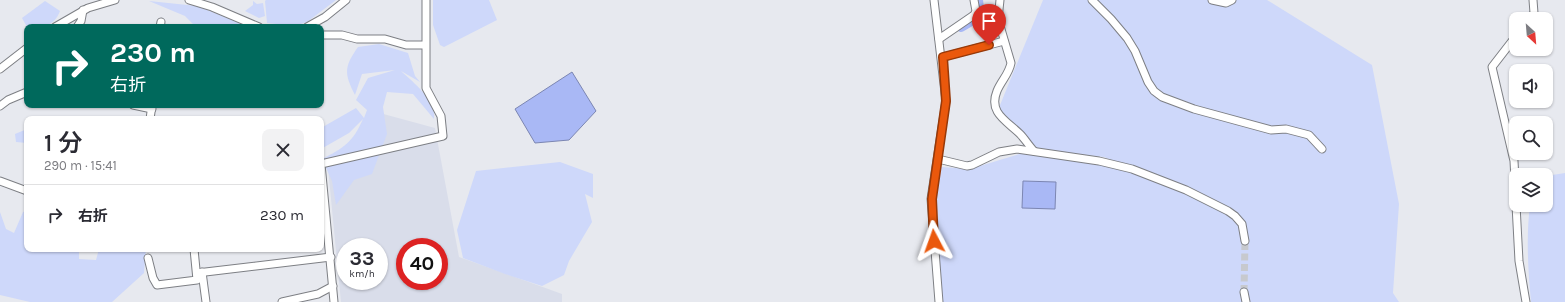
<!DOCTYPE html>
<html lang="ja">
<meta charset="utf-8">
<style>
:root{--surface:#fff;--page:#f2f2f3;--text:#2b2b33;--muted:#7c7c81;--line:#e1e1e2}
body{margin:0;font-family:Karla,"Noto Sans JP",sans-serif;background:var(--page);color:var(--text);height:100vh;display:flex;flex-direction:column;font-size:15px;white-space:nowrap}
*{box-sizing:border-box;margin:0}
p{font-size:13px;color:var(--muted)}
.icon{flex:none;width:22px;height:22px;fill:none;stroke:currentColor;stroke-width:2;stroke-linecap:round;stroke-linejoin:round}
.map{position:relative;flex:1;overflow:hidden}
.side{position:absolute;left:24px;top:116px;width:300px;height:136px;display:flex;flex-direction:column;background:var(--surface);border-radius:8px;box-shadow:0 1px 3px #0004}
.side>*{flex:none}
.hud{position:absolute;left:24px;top:24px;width:300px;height:84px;border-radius:8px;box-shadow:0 1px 3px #0004;background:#00695c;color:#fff;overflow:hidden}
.needle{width:26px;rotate:154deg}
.tools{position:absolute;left:1509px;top:12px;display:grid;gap:8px}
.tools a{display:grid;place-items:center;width:44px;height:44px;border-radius:8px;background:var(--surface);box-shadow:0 1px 3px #0004;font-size:20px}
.speed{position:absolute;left:336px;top:238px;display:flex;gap:8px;font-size:20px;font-weight:700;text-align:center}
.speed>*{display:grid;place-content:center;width:52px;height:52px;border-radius:50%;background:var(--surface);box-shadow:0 1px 3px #0004;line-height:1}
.speed small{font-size:10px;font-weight:400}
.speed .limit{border:6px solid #d22;background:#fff;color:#111}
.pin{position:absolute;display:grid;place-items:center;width:34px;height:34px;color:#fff;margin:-41px -17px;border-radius:50% 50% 50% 0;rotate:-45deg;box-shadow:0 0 4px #0007}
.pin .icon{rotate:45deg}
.me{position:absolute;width:44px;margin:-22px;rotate:356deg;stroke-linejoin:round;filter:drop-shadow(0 0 3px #0008)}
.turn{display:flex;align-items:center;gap:14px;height:84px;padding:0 20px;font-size:18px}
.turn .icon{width:52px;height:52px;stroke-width:2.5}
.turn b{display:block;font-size:28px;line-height:34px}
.round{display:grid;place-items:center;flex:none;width:42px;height:42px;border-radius:8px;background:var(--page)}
.head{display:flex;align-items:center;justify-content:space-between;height:68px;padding:0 20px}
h1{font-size:24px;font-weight:600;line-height:30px}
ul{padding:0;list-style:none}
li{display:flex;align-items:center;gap:12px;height:60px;padding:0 20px;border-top:1px solid var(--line)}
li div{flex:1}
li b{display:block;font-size:15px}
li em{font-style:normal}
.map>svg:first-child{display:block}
.built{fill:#d9ddea;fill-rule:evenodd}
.green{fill:#ced8fa}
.water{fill:#a9b8f5;stroke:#7c86b2}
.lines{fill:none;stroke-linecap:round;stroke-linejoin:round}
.river{stroke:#a9b8f5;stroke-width:10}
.minor-tunnel{stroke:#c7c9ce;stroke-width:7;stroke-dasharray:7 3.5;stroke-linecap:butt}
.minor-casing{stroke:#7d7f84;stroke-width:9}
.minor{stroke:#fff;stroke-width:7}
.route-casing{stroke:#983908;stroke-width:10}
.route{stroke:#ea580c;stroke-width:7}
</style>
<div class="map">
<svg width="1565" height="302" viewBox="0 0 1565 302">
<rect width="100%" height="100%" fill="#e7e9ef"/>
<path class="built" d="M376,112l59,16 24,129 103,37v8h-221l-13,-134zM345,247h34v34h-34zM405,247h34v34h-34z"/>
<g class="green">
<polygon points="266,0 336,0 307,22 294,26 267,23 265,1"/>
<polygon points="433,0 489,0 497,20 444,47 440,45 433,25"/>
<polygon points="1043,0 1267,0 1372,65 1399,204 1393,293 1399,302 941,302 933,196 941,167 970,169 1023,153 1130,168 1104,157 1039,149 1022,137 998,110"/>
<path d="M45,1l15,10c-6,16 -18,16 -33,16l-5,-9z"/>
<polygon points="149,1 197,6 249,27 196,27 185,16"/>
<polygon points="253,1 257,4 263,3 265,16 259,18 245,11 253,5"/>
<path d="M379,44l29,9 7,23 5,6 -19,-11c12,11 36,30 33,48l-21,-25 -26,-2 -4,15 4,27 -15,40 -18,6 -18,25 -4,-24 -10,-22c22,-11 31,-17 41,-40l-14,14 -28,16v-21l35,-20 8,10 3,-8 -11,-10 12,-22 27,-8 -33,4 -7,21c-11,-22 -11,-28 3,-48z"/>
<polygon points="27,129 27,143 16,142 15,134"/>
<polygon points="560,162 593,174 593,198 585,194 592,222 569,261 564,275 542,286 505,274 463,258 457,230 476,171"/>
<path d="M1565,173v129h-34c-3,-32 -5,-65 -1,-97h16v-29z"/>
<polygon points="27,211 27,249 44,249 46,252 49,249 79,249 79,259 96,260 99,249 146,249 144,273 112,302 30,302 0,295 0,212 6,229 14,233 23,212"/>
</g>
<g class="water">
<polygon points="572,72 596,111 569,140 535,143 515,109"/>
<polygon points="1023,181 1056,182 1055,209 1022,208"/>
</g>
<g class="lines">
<polyline class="river" points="961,27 980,16 978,0"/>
<polyline class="minor-tunnel" points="1244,292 1245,241"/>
<g class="minor-casing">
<g id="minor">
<polyline points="189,0 212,7 259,27"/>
<polyline points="934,0 946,101 931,199 939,302"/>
<path d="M1000,0l-2,19 13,44c-2,11 -10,18 -14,28 -9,22 10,30 23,43 5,5 9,12 14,17"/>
<polyline points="1092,0 1111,19 1127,38 1135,51 1148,82 1154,91 1162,97 1194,109 1271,130 1286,129 1309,135 1322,149"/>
<polyline points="1212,0 1226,3 1232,0"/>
<polyline points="1529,19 1534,13 1533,0"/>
<polyline points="55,27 88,8 115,0"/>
<polyline points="77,27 81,21 83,10"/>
<polyline points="160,27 161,22"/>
<polyline points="307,27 325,17 346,0"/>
<polyline points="321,35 342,35 357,39 385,39 406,45 425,45"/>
<polyline points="1516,36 1492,67 1514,161 1516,199"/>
<polyline points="939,39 974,15 976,11 974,0"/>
<polyline points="943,57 1004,41"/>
<polyline points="0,69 27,48"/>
<polyline points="133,105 152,109"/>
<polyline points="0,106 8,100 27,92"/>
<polyline points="150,119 152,105"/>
<polyline points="938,159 967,166 972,165 999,152 1017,149 1099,161 1132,169 1186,190 1228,211 1235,216 1242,224 1245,241"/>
<polyline points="321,164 443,136 441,116 426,88 426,0"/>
<polyline points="321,164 334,302"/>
<polyline points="0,181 27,191"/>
<polyline points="1516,205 1519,261 1526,302"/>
<polyline points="148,258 153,278 157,285 197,280 194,249"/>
<polyline points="202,272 206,302"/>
<polyline points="197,273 331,257"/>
<polyline points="1244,292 1246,302"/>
<polyline points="282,302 318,294 333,286"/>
</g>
</g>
<use href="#minor" class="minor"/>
</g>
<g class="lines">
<g class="route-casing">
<polyline id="route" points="934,241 932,199 946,101 943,57 989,45"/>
</g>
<use href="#route" class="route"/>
</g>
</svg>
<div class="tools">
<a><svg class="needle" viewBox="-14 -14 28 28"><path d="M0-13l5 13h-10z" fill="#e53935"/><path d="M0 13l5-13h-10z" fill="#7c7c81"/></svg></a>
<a><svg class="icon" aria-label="sound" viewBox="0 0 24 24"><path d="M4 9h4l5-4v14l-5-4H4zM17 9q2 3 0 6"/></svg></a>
<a><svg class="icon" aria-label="search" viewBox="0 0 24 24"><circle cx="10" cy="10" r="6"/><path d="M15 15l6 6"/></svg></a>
<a><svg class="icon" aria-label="layers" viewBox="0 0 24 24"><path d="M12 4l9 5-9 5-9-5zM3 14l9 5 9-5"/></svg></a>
</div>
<div class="speed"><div>33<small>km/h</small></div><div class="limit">40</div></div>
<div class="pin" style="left:989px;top:45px;background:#d93025"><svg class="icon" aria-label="arrive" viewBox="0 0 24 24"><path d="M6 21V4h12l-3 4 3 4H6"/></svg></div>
<svg class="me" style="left:934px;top:241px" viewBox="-20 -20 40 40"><path d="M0-17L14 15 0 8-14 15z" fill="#ea580c" stroke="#fff" stroke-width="4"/></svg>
<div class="hud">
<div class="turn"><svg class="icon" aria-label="right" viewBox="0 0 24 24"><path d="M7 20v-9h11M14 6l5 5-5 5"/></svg><div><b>230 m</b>右折</div></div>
</div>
<section class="side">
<div class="head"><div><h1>1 分</h1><p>290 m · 15:41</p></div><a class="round"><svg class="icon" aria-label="close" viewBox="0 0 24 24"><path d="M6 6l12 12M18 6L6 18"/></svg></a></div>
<ul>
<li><svg class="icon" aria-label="right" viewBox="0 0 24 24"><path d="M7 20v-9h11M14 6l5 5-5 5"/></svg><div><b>右折</b></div><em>230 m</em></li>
</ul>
</section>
</div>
